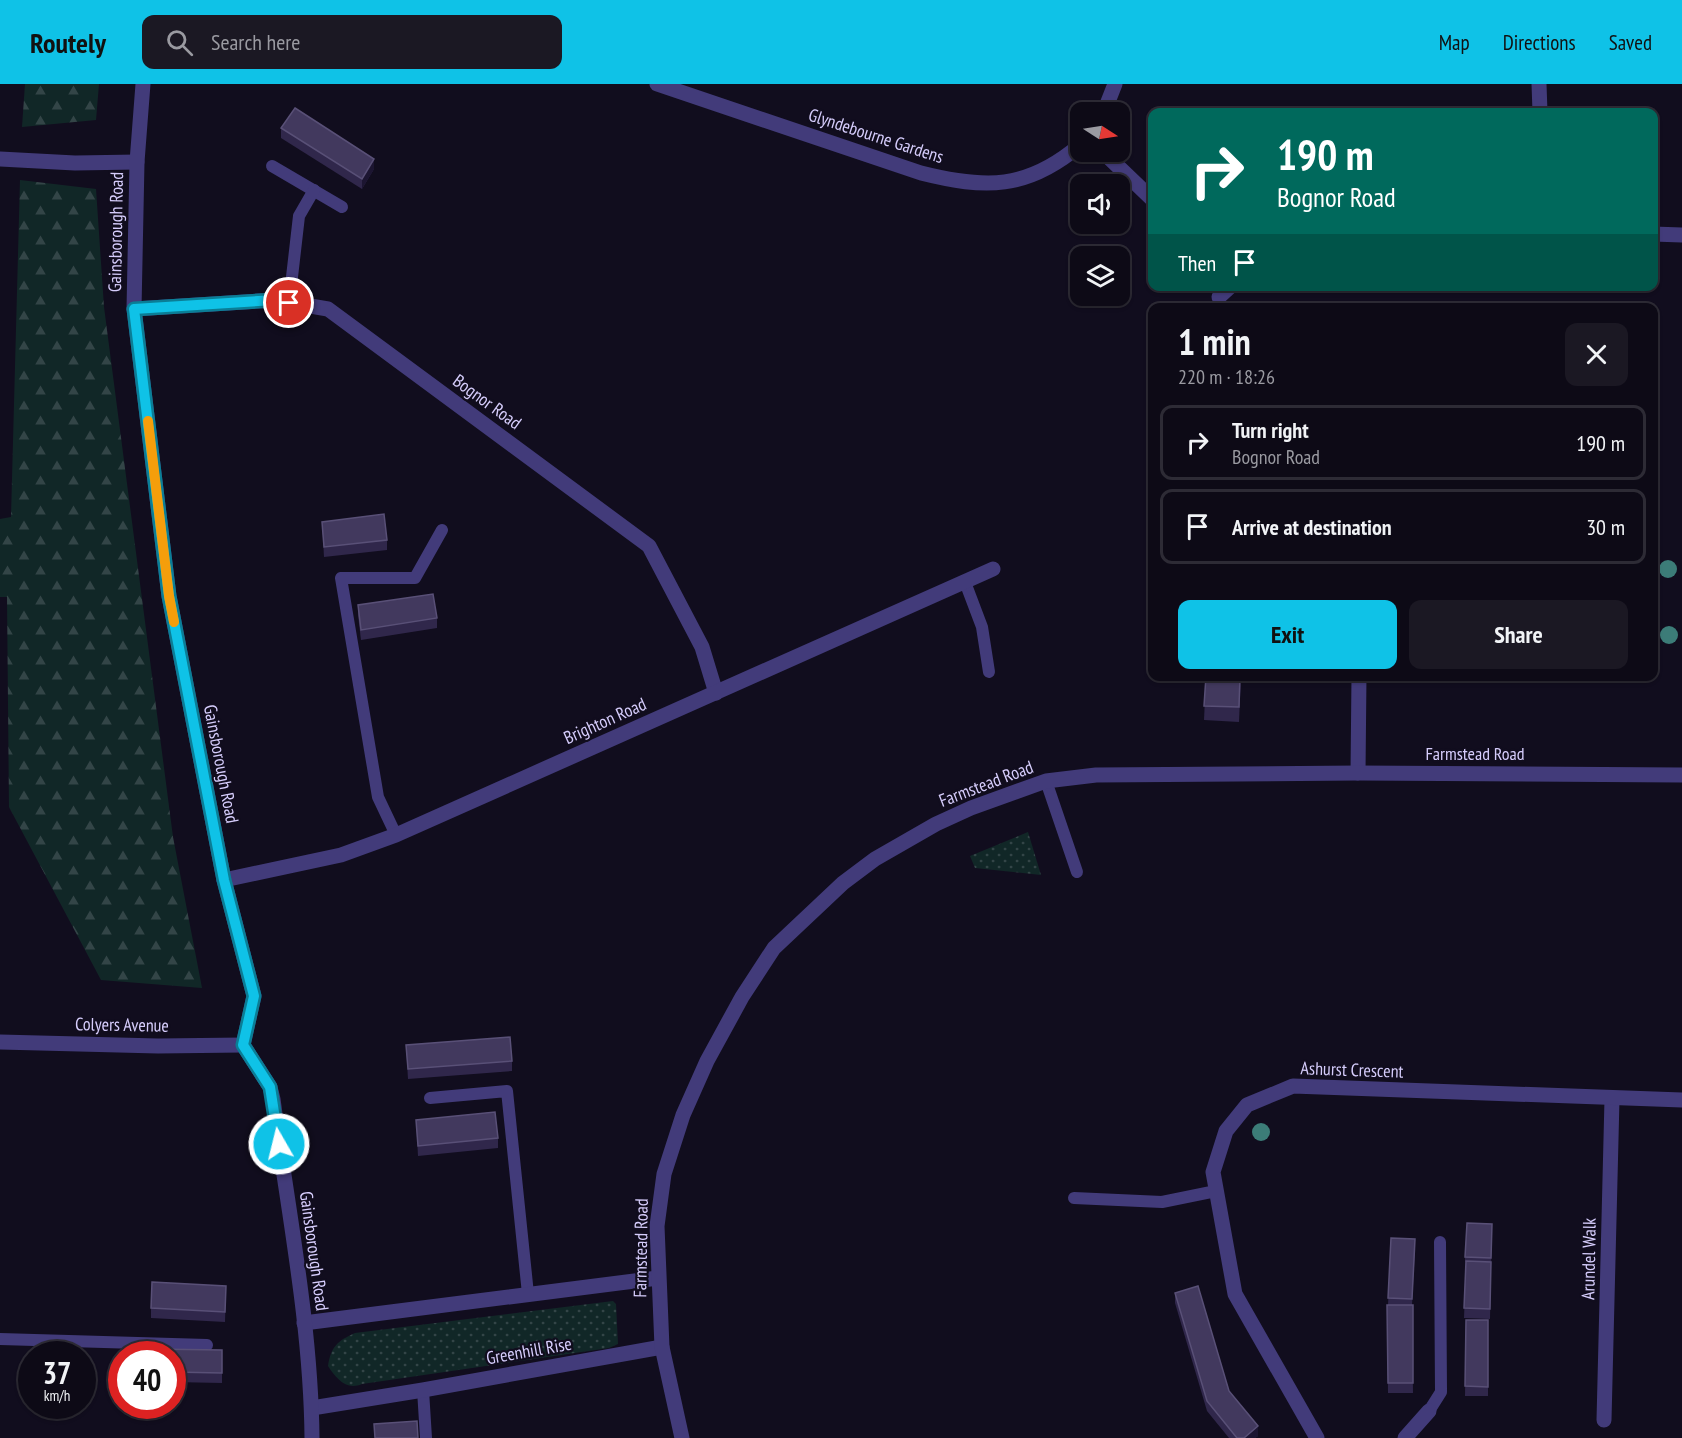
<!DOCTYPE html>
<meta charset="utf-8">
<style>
:root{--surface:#0d0a16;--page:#1b1823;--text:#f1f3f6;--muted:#9a9aa1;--line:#2d2b35;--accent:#0fc2e7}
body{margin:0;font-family:"PT Sans Narrow",sans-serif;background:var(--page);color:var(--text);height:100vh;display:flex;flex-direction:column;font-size:22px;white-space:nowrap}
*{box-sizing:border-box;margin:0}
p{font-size:20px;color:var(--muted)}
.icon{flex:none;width:33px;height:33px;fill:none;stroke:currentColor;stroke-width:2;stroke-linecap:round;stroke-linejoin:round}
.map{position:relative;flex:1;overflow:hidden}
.side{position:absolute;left:1148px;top:219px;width:510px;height:378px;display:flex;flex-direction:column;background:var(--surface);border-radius:12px;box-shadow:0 2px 4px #0004,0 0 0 2px var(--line)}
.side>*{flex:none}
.banner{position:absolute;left:1148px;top:24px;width:510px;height:183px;border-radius:12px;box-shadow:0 2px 4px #0004,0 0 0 2px var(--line);background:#00695c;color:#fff;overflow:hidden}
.needle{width:39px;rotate:102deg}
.controls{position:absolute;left:1070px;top:18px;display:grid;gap:12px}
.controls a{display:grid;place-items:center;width:60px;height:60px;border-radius:12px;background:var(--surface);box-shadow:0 2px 4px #0004,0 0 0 2px var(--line);font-size:30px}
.speed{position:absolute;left:18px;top:1257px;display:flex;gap:12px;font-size:30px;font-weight:700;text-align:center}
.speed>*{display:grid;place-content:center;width:78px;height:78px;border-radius:50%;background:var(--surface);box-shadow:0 2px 4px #0004,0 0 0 2px var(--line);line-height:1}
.speed small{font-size:15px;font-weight:400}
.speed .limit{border:9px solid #d22;background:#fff;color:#111}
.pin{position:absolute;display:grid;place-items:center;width:51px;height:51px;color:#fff;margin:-26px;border:3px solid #fff;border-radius:50%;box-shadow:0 2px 6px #0007}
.me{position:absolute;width:66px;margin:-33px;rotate:352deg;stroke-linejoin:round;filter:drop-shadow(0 0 4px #0008)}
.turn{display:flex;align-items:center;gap:21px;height:126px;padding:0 30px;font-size:27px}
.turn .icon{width:78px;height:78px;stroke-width:2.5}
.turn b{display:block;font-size:42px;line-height:51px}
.then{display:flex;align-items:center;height:57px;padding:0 30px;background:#0003;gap:12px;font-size:22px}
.round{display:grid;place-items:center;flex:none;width:63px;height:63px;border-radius:12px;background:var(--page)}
.overview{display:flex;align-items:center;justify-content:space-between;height:102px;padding:0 30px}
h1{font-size:36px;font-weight:700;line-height:45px}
.action{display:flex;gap:12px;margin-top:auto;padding:12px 30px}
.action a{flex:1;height:69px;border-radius:12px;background:var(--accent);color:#111;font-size:24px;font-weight:700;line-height:69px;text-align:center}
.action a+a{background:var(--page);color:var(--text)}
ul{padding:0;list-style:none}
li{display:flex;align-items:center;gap:18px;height:75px;margin:0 12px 9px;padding:0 18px;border:3px solid var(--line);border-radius:12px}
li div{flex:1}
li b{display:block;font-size:22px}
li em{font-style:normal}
header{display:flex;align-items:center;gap:36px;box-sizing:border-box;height:84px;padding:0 30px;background:var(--accent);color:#111}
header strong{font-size:28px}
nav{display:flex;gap:33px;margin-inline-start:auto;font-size:21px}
.search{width:420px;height:54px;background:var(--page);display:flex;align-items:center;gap:15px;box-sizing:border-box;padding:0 21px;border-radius:12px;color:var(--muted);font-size:22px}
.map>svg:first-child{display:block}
.grass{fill:url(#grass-dots)}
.forest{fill:url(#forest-firs)}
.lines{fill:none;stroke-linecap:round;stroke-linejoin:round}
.service{stroke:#423b7a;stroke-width:12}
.minor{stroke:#423b7a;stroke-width:15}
.tertiary{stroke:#423b7a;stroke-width:15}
.tree{fill:#3c7c78}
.wall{fill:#30274b}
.shaded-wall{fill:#1c1531}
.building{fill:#42395e;stroke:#595077;stroke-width:1.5}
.route-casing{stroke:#0a7e96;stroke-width:15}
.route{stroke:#0fc2e7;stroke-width:10}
.slow{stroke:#f59e0b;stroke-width:10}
.labels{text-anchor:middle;stroke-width:4.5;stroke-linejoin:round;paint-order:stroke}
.street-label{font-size:18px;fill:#d6cdfc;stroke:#110d1e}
</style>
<header>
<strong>Routely</strong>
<div class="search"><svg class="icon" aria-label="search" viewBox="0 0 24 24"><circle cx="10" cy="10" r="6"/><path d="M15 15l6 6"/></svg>Search here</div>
<nav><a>Map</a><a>Directions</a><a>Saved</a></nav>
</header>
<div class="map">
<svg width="1682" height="1354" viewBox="0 0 1682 1354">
<defs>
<pattern id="grass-dots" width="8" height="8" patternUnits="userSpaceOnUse" patternTransform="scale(1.5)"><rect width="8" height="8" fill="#112727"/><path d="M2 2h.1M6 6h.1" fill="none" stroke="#334547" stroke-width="1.8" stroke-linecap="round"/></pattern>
<pattern id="forest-firs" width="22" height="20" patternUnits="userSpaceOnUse" patternTransform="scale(1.5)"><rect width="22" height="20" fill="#112727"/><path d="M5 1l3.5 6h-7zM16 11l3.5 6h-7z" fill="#334547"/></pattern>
</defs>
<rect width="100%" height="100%" fill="#110d1e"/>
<g class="grass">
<polygon points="1028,748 1041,791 975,784 970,772"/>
<path d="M613,1217l3,3 2,40 -9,4 -247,36c-16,7 -26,-6 -34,-18 3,-19 9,-25 27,-33z"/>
</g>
<g class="forest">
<polygon points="25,0 99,0 96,36 22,43"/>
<polygon points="20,96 96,105 104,223 173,753 202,904 101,896 9,723 7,513 0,513 0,435 11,433"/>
</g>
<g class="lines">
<g class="service">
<polyline points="272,82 342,123"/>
<polyline points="289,219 299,132 314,106"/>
<polyline points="965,498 982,543 989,588"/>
<polyline points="1046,697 1077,788"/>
<polyline points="396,751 378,713 341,494 415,494 442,446"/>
<polyline points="430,1014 507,1007 528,1210"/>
<polyline points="1074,1114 1162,1118 1216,1107"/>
<polyline points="0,1255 207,1261"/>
<polyline points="423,1306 426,1354"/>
<polyline points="1429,1327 1441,1308 1440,1158"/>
</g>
<g class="minor">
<path d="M657,0l264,89c64,16 106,17 159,-28"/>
<polyline points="1539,0 1540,28"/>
<polyline points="1104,28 1115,0"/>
<polyline points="1103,68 1152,115"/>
<polyline points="0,75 75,79 137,78"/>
<polyline points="1653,150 1682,151"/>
<polyline points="1219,213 1231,202"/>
<polyline points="134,225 275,216 328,225 649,462 702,563 716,609"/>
<polyline points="1358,689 1359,592"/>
<polyline points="224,796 341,771 396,751 993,485"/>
<polyline points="304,1239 658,1194"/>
<polyline points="312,1324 423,1306 662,1263"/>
<polyline points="1604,1336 1612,1015"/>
<polyline points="682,1354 662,1263 657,1142 664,1090 683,1031 707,977 742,913 774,864 843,799 875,775 936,740 971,724 1046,697 1096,691 1358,689 1682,691"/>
<polyline points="1317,1354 1235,1210 1213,1088 1226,1047 1247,1021 1293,1002 1682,1016"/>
<polyline points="1405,1354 1429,1327"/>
</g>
<g class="tertiary">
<path d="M143,0l-6,78 -3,147 35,287 55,284 30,116 -11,49 27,42 3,12c15,112 38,226 39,339"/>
<polyline points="0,958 158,962 243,961"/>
</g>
</g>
<g class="tree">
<circle cx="1668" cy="485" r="9"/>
<circle cx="1669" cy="551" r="9"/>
<circle cx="1261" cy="1048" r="9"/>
</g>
<g class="wall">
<polygon points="281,44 374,85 362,105 281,54"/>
<polygon points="322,438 387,456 387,466 324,473"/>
<polygon points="358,521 437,534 437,544 361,556 358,531"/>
<polygon points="1206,592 1241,592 1239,638 1204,636"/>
<polygon points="406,961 512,977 512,987 408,995"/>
<polygon points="416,1036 498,1054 498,1064 418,1072"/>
<polygon points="1492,1140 1490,1235 1464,1234 1466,1178 1465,1178 1465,1173"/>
<polygon points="1391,1154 1415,1165 1412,1221 1413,1309 1388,1309 1387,1221 1388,1221"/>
<polygon points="226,1202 225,1238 151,1234 151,1224"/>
<polygon points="1175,1209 1229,1307 1258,1352 1255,1354 1229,1354 1207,1327 1175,1219"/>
<polygon points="1466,1236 1488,1236 1488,1312 1465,1312"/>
<polygon points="222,1266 222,1299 172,1298 172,1270"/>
</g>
<g class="shaded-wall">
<polygon points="374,75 374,85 362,105 362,95"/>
<polygon points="1258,1342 1258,1352 1255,1354 1244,1354"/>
</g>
<g class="building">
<polygon points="295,24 374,75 362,95 281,44"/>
<polygon points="384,430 387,456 324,463 322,438"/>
<polygon points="433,510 437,534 361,546 358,521"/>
<polygon points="1206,592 1240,592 1239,623 1204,622"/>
<polygon points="510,953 512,977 408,985 406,961"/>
<polygon points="495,1028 498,1054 418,1062 416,1036"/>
<polygon points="1467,1139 1492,1140 1491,1174 1465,1173"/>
<polygon points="1391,1154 1415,1155 1412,1215 1388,1214"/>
<polygon points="1466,1177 1491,1178 1490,1225 1464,1224"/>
<polygon points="152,1198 226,1202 225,1228 151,1224"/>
<polygon points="1198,1202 1229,1307 1258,1342 1244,1354 1237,1354 1207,1317 1175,1209"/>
<polygon points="1387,1221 1413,1221 1413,1299 1388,1299"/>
<polygon points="1466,1236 1488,1236 1488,1303 1465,1302"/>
<polygon points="151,1265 222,1266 222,1289 172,1288 172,1270 151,1270"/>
<polygon points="417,1337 418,1354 375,1354 374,1340"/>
</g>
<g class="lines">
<g class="route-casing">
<polyline id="route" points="279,1060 270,1003 243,961 254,912 224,796 169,512 134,225 275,216 289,219"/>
</g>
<use href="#route" class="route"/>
<polyline class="slow" points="148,337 169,512 174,538"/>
</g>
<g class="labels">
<g class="street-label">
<text transform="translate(876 52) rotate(18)" y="6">Glyndebourne Gardens</text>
<text transform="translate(116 148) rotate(-89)" y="6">Gainsborough Road</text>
<text transform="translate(487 318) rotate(36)" y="6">Bognor Road</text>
<text transform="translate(605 637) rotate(-24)" y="6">Brighton Road</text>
<text x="1475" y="676">Farmstead Road</text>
<text transform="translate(221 680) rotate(79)" y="6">Gainsborough Road</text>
<text transform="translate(986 700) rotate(-21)" y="6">Farmstead Road</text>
<text transform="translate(122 941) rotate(1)" y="6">Colyers Avenue</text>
<text transform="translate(1352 986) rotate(2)" y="6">Ashurst Crescent</text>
<text transform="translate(641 1164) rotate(-89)" y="6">Farmstead Road</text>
<text transform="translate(314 1167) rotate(82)" y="6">Gainsborough Road</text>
<text transform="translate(1589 1175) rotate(-89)" y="6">Arundel Walk</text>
<text transform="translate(529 1267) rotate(-10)" y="6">Greenhill Rise</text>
</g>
</g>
</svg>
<div class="controls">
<a><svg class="needle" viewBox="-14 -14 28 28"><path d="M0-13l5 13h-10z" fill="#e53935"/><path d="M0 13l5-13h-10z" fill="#9a9aa1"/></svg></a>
<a><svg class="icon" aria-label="sound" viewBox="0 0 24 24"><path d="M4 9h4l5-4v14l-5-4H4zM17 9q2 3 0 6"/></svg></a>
<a><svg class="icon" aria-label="layers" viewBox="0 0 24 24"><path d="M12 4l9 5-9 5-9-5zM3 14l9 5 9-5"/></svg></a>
</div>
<div class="speed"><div>37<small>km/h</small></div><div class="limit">40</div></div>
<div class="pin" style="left:289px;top:219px;background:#d93025"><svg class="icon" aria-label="arrive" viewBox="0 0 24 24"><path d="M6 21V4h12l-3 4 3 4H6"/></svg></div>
<svg class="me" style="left:279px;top:1060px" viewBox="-20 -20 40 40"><circle r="17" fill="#0fc2e7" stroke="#fff" stroke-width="3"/><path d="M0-11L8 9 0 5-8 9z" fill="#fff"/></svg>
<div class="banner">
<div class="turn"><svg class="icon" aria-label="right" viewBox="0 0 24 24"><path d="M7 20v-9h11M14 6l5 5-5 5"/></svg><div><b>190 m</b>Bognor Road</div></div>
<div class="then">Then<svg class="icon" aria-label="arrive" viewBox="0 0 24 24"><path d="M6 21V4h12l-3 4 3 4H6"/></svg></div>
</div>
<section class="side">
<div class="overview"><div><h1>1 min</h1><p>220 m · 18:26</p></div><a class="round"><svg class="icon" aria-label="close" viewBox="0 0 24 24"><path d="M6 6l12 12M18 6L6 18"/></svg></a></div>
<ul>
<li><svg class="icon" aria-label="right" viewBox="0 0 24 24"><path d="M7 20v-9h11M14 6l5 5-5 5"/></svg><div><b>Turn right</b><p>Bognor Road</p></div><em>190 m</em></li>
<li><svg class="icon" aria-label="arrive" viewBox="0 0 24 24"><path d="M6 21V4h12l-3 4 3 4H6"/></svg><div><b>Arrive at destination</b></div><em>30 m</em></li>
</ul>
<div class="action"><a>Exit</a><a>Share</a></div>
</section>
</div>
